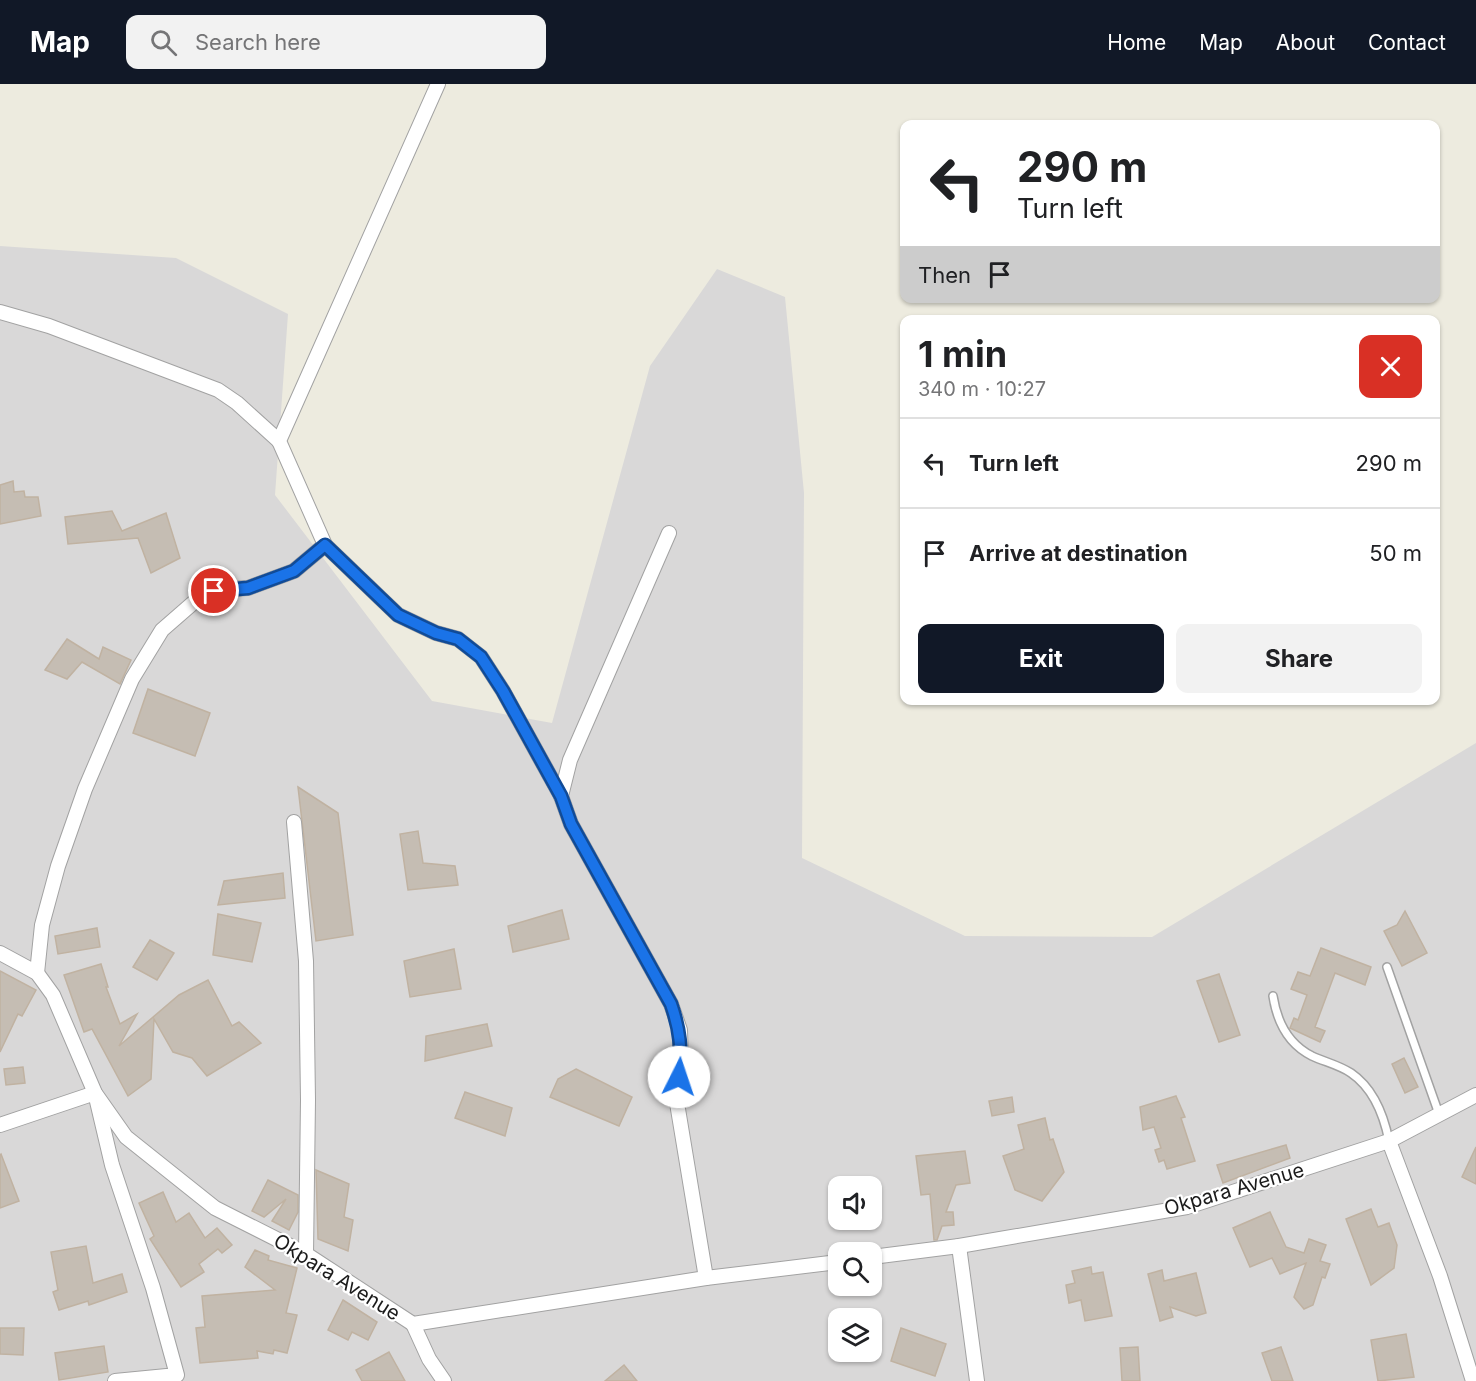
<!DOCTYPE html>
<meta charset="utf-8">
<style>
:root{--surface:#fff;--page:#f2f2f2;--text:#202124;--muted:#757577;--line:#e0e0e0;--accent:#111827}
body{margin:0;font-family:Inter,sans-serif;background:var(--page);color:var(--text);height:100vh;display:flex;flex-direction:column;font-size:22px;white-space:nowrap}
*{box-sizing:border-box;margin:0}
p{font-size:20px;color:var(--muted)}
.icon{flex:none;width:33px;height:33px;fill:none;stroke:currentColor;stroke-width:2;stroke-linecap:round;stroke-linejoin:round}
.map{position:relative;flex:1;overflow:hidden}
.drawer{position:absolute;left:900px;top:231px;width:540px;height:390px;display:flex;flex-direction:column;background:var(--surface);border-radius:12px;box-shadow:0 2px 4px #0004}
.drawer>*{flex:none}
.hud{position:absolute;left:900px;top:36px;width:540px;height:183px;border-radius:12px;box-shadow:0 2px 4px #0004;background:#fff;color:var(--text);overflow:hidden}
.controls{position:absolute;left:828px;top:1092px;display:grid;gap:12px}
.controls a{display:grid;place-items:center;width:54px;height:54px;border-radius:12px;background:var(--surface);box-shadow:0 2px 4px #0004;font-size:30px}
.pin{position:absolute;display:grid;place-items:center;width:51px;height:51px;color:#fff;margin:-26px;border:3px solid #fff;border-radius:50%;box-shadow:0 2px 6px #0007}
.me{position:absolute;width:66px;margin:-33px;rotate:4deg;stroke-linejoin:round;filter:drop-shadow(0 0 4px #0008)}
.turn{display:flex;align-items:center;gap:21px;height:126px;padding:0 18px;font-size:27px}
.turn .icon{width:78px;height:78px;stroke-width:2.5}
.turn b{display:block;font-size:42px;line-height:51px}
.then{display:flex;align-items:center;height:57px;padding:0 18px;background:#0003;gap:12px;font-size:22px}
.round{display:grid;place-items:center;flex:none;width:63px;height:63px;border-radius:12px;background:var(--page)}
.overview{display:flex;align-items:center;justify-content:space-between;height:102px;padding:0 18px}
h1{font-size:36px;font-weight:700;line-height:45px}
.cta{display:flex;gap:12px;margin-top:auto;padding:12px 18px}
.cta a{flex:1;height:69px;border-radius:12px;background:var(--accent);color:#fff;font-size:24px;font-weight:700;line-height:69px;text-align:center}
.cta a+a{background:var(--page);color:var(--text)}
ul{padding:0;list-style:none}
li{display:flex;align-items:center;gap:18px;height:90px;padding:0 18px;border-top:2px solid var(--line)}
li div{flex:1}
li b{display:block;font-size:22px}
li em{font-style:normal}
header{display:flex;align-items:center;gap:36px;box-sizing:border-box;height:84px;padding:0 30px;background:var(--accent);color:#fff}
header strong{font-size:28px}
nav{display:flex;gap:33px;margin-inline-start:auto;font-size:21px}
.search{width:420px;height:54px;background:var(--page);display:flex;align-items:center;gap:15px;box-sizing:border-box;padding:0 21px;border-radius:12px;color:var(--muted);font-size:22px}
.map>svg:first-child{display:block}
.residential{fill:#d9d8d8;fill-rule:evenodd}
.building{fill:#c5bdb3;stroke:#c0b2a1;stroke-width:1.5}
.lines{fill:none;stroke-linecap:round;stroke-linejoin:round}
.service-casing{stroke:#a2a2a2;stroke-width:10}
.minor-casing{stroke:#a2a2a2;stroke-width:16}
.service{stroke:#fff;stroke-width:7}
.minor{stroke:#fff;stroke-width:14}
.route-casing{stroke:#114b97;stroke-width:15}
.route{stroke:#1a73e8;stroke-width:10}
.labels{text-anchor:middle;stroke-width:4.5;stroke-linejoin:round;paint-order:stroke}
.street-label{font-size:20px;fill:#1b1b1b;stroke:#fff}
</style>
<header>
<strong>Map</strong>
<div class="search"><svg class="icon" aria-label="search" viewBox="0 0 24 24"><circle cx="10" cy="10" r="6"/><path d="M15 15l6 6"/></svg>Search here</div>
<nav><a>Home</a><a>Map</a><a>About</a><a>Contact</a></nav>
</header>
<div class="map">
<svg width="1476" height="1297" viewBox="0 0 1476 1297">
<rect width="100%" height="100%" fill="#edebdf"/>
<path class="residential" d="M0,162l176,12 112,56 -13,181 157,206 120,22 98,-357 67,-97 68,28 19,196 -2,365 163,78 187,1 324,-194v638h-1476zM838,1102h34v34h-34zM838,1168h34v34h-34zM838,1234h34v34h-34z"/>
<g class="building">
<polygon points="13,397 14,408 24,407 25,413 38,413 41,432 0,440 0,401"/>
<polygon points="112,427 122,447 166,429 180,474 151,489 138,454 68,460 65,433"/>
<polygon points="67,555 99,575 103,563 131,576 120,600 82,578 67,595 45,586"/>
<polygon points="148,605 210,629 195,672 133,649"/>
<polygon points="298,703 338,729 353,851 316,857"/>
<polygon points="418,747 423,779 455,782 458,801 408,806 400,750"/>
<polygon points="283,789 285,814 218,821 224,797"/>
<polygon points="562,826 569,855 513,868 508,842"/>
<polygon points="1405,827 1427,869 1402,882 1384,847 1397,841"/>
<polygon points="218,830 261,839 252,878 213,871"/>
<polygon points="97,844 100,863 58,870 55,852"/>
<polygon points="150,856 174,869 157,896 133,883"/>
<polygon points="1321,864 1371,883 1365,901 1335,889 1315,943 1325,947 1320,958 1290,944 1294,934 1298,936 1307,911 1291,905 1298,888 1310,892"/>
<polygon points="454,865 461,905 410,913 404,877"/>
<polygon points="101,880 108,903 106,903 120,940 137,930 119,962 179,911 208,896 232,942 239,938 261,959 207,992 192,974 173,968 154,935 151,995 128,1012 92,945 84,948 64,891"/>
<polygon points="0,887 36,906 22,932 18,930 0,968"/>
<polygon points="1219,890 1240,951 1219,958 1197,897"/>
<polygon points="487,940 492,962 425,977 426,952"/>
<polygon points="1404,974 1418,1003 1405,1009 1392,980"/>
<polygon points="23,983 25,999 6,1001 4,985"/>
<polygon points="576,985 632,1013 619,1042 550,1013 558,995"/>
<polygon points="465,1008 512,1024 505,1052 455,1034"/>
<polygon points="1176,1012 1185,1033 1181,1034 1195,1077 1167,1085 1164,1076 1159,1078 1155,1066 1161,1064 1154,1043 1143,1046 1140,1023"/>
<polygon points="1012,1013 1014,1028 992,1032 989,1017"/>
<polygon points="1045,1034 1050,1056 1053,1055 1064,1088 1042,1117 1015,1106 1003,1072 1024,1065 1018,1041"/>
<polygon points="1286,1061 1290,1074 1223,1099 1217,1081"/>
<polygon points="1476,1063 1476,1100 1462,1093"/>
<polygon points="965,1067 970,1099 956,1101 946,1128 953,1128 954,1141 942,1142 937,1156 934,1156 930,1110 921,1111 916,1072"/>
<polygon points="1,1070 19,1117 0,1124 0,1071"/>
<polygon points="316,1086 349,1100 344,1133 353,1136 348,1167 318,1155"/>
<polygon points="268,1096 298,1111 298,1128 289,1146 272,1137 286,1115 264,1133 252,1127"/>
<polygon points="163,1108 176,1138 189,1129 205,1154 217,1144 232,1161 222,1169 218,1165 199,1180 204,1188 181,1203 150,1155 154,1152 139,1119"/>
<polygon points="1371,1125 1378,1143 1389,1139 1397,1161 1394,1184 1371,1201 1346,1135"/>
<polygon points="1270,1128 1286,1163 1304,1169 1309,1155 1326,1161 1320,1177 1330,1180 1325,1194 1322,1193 1313,1221 1304,1225 1294,1213 1306,1179 1280,1190 1272,1174 1250,1183 1233,1144"/>
<polygon points="86,1162 93,1199 122,1190 127,1208 89,1221 88,1217 59,1226 53,1208 58,1206 51,1168"/>
<polygon points="255,1166 269,1172 268,1176 297,1184 286,1229 297,1231 287,1269 274,1266 273,1270 257,1267 258,1274 200,1279 196,1244 205,1243 202,1212 275,1206 245,1183"/>
<polygon points="1091,1183 1092,1190 1103,1188 1112,1232 1085,1237 1081,1216 1069,1219 1066,1201 1075,1199 1072,1187"/>
<polygon points="1162,1186 1164,1197 1196,1189 1206,1229 1196,1232 1170,1223 1173,1233 1160,1237 1148,1190"/>
<polygon points="343,1216 377,1238 368,1256 352,1248 348,1256 328,1246"/>
<polygon points="0,1244 24,1244 23,1271 0,1270"/>
<polygon points="901,1244 946,1260 935,1292 891,1277"/>
<polygon points="1406,1250 1414,1293 1378,1297 1371,1256"/>
<polygon points="104,1262 108,1288 59,1296 55,1269"/>
<polygon points="1138,1263 1140,1297 1122,1297 1120,1264"/>
<polygon points="1281,1263 1293,1297 1272,1297 1262,1269"/>
<polygon points="389,1268 405,1297 362,1297 356,1286"/>
<polygon points="624,1281 637,1297 605,1297"/>
</g>
<g class="lines">
<g class="service-casing">
<g id="service">
<polyline points="1387,883 1439,1030"/>
<path d="M1273,912c4,26 15,48 39,60 13,6 27,9 39,17 22,15 33,43 38,68"/>
</g>
</g>
<g class="minor-casing">
<g id="minor">
<polyline points="438,0 279,357 325,461 398,531 436,549 458,555 481,573 503,607 561,712"/>
<polyline points="0,228 49,242 218,306 237,319 279,357"/>
<polyline points="669,449 570,676 561,712 571,740 671,920 680,946 681,974 676,1013 706,1194"/>
<polyline points="294,738 306,877 308,1016 306,1170"/>
<polyline points="0,869 37,889 53,911 95,1009 126,1053 215,1124 306,1170 413,1240 706,1194 838,1178"/>
<polyline points="37,889 42,841 58,782 85,705 132,595 162,546 193,519 214,506 248,504 294,487 325,461"/>
<polyline points="0,1041 95,1009 112,1081 153,1204 177,1291 115,1297"/>
<polyline points="1389,1057 1440,1192 1473,1297"/>
<polyline points="959,1162 977,1297"/>
<polyline points="872,1173 959,1162 1187,1123 1389,1057 1476,1011"/>
<polyline points="413,1240 429,1275 444,1297"/>
</g>
</g>
<use href="#service" class="service"/>
<use href="#minor" class="minor"/>
</g>
<g class="lines">
<g class="route-casing">
<path id="route" d="M214,507l34,-3 46,-17 31,-26 73,70 38,18 22,6 23,18 22,34 58,105 10,28 100,180c9,26 11,45 8,73"/>
</g>
<use href="#route" class="route"/>
</g>
<g class="labels">
<g class="street-label">
<text transform="translate(1234 1105) rotate(-16)" y="7">Okpara Avenue</text>
<text transform="translate(337 1193) rotate(32)" y="7">Okpara Avenue</text>
</g>
</g>
</svg>
<div class="controls">
<a><svg class="icon" aria-label="sound" viewBox="0 0 24 24"><path d="M4 9h4l5-4v14l-5-4H4zM17 9q2 3 0 6"/></svg></a>
<a><svg class="icon" aria-label="search" viewBox="0 0 24 24"><circle cx="10" cy="10" r="6"/><path d="M15 15l6 6"/></svg></a>
<a><svg class="icon" aria-label="layers" viewBox="0 0 24 24"><path d="M12 4l9 5-9 5-9-5zM3 14l9 5 9-5"/></svg></a>
</div>
<div class="pin" style="left:214px;top:507px;background:#d93025"><svg class="icon" aria-label="arrive" viewBox="0 0 24 24"><path d="M6 21V4h12l-3 4 3 4H6"/></svg></div>
<svg class="me" style="left:679px;top:993px" viewBox="-20 -20 40 40"><circle r="19" fill="#fff"/><path d="M0-13L10 11 0 6-10 11z" fill="#1a73e8"/></svg>
<div class="hud">
<div class="turn"><svg class="icon" aria-label="left" viewBox="0 0 24 24"><path d="M17 20v-9H6M10 6l-5 5 5 5"/></svg><div><b>290 m</b>Turn left</div></div>
<div class="then">Then<svg class="icon" aria-label="arrive" viewBox="0 0 24 24"><path d="M6 21V4h12l-3 4 3 4H6"/></svg></div>
</div>
<section class="drawer">
<div class="overview"><div><h1>1 min</h1><p>340 m · 10:27</p></div><a class="round" style="background:#d93025;color:#fff"><svg class="icon" aria-label="close" viewBox="0 0 24 24"><path d="M6 6l12 12M18 6L6 18"/></svg></a></div>
<ul>
<li><svg class="icon" aria-label="left" viewBox="0 0 24 24"><path d="M17 20v-9H6M10 6l-5 5 5 5"/></svg><div><b>Turn left</b></div><em>290 m</em></li>
<li><svg class="icon" aria-label="arrive" viewBox="0 0 24 24"><path d="M6 21V4h12l-3 4 3 4H6"/></svg><div><b>Arrive at destination</b></div><em>50 m</em></li>
</ul>
<div class="cta"><a>Exit</a><a>Share</a></div>
</section>
</div>
